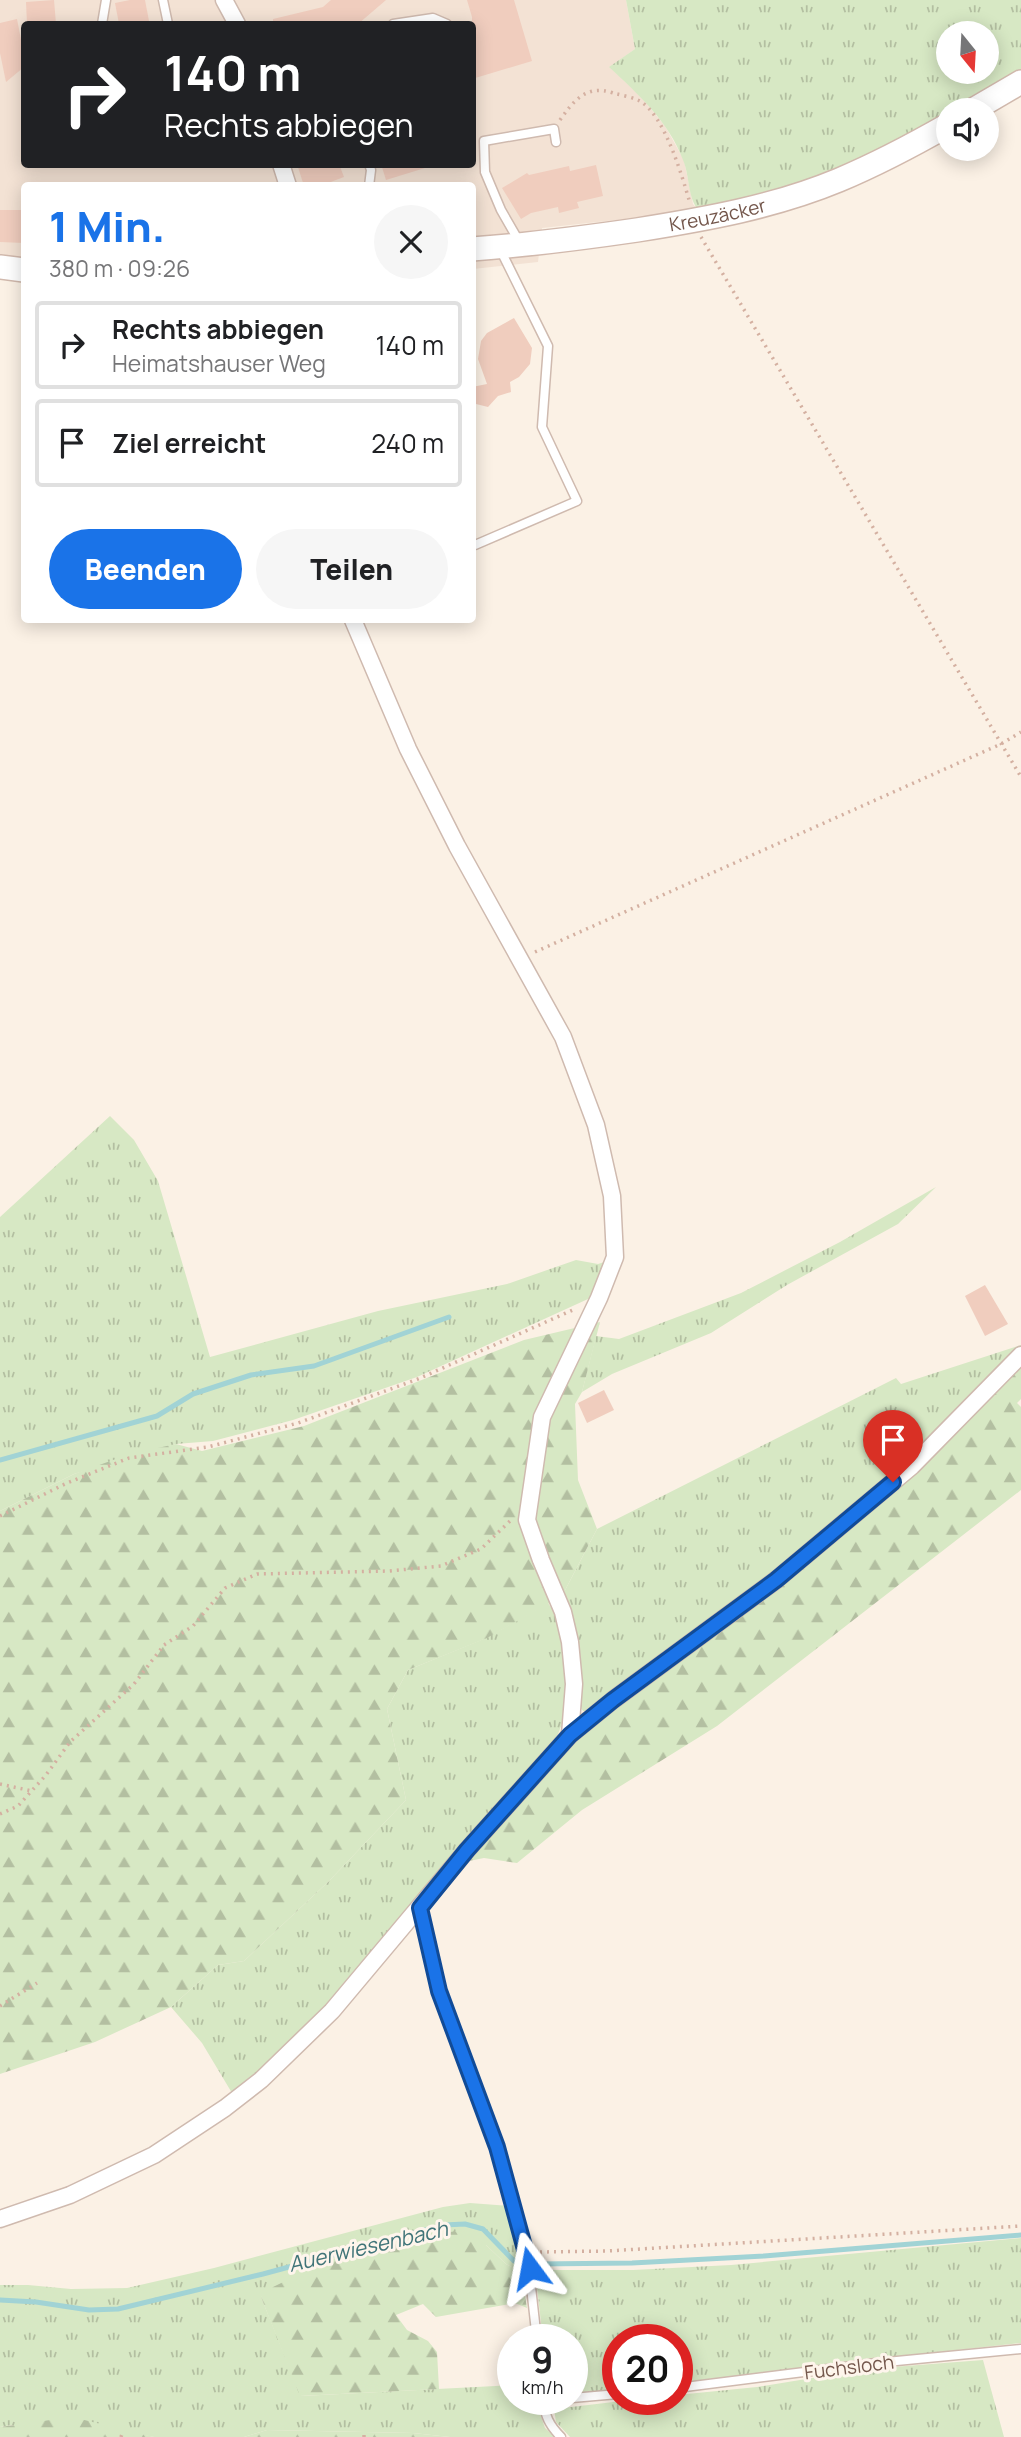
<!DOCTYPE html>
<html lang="de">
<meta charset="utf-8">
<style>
:root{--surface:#fff;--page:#f6f6f6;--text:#202124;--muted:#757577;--line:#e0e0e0;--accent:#1a73e8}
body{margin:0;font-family:Manrope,sans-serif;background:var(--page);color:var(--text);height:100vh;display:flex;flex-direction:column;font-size:26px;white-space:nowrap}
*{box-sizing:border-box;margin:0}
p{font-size:23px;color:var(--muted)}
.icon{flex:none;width:38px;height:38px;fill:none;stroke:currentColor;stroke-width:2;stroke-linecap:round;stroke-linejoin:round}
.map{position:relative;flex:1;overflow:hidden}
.panel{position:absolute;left:21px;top:182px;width:455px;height:441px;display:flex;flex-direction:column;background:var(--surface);border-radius:7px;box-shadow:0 4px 18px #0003}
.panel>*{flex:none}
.top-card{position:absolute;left:21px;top:21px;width:455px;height:147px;border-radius:7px;box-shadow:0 4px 18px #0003;background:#202124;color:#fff;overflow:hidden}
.needle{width:46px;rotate:162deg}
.tools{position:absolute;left:936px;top:21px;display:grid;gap:14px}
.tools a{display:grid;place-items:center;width:63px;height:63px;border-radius:50%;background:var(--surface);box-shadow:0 4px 18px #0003;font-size:35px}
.speed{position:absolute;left:497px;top:2324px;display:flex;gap:14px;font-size:35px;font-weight:700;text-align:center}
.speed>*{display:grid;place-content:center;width:91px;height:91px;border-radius:50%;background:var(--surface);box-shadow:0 4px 18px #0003;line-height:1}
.speed small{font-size:18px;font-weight:400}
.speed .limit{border:10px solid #d22;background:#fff;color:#111}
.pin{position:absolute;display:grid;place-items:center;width:60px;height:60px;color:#fff;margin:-72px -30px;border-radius:50% 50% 50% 0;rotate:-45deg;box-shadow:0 0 7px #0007}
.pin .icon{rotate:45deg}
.me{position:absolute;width:77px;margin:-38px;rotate:347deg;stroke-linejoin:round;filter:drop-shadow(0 0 5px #0008)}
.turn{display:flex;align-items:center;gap:24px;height:147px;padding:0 28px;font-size:32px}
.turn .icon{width:91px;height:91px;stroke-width:2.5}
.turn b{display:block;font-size:49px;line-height:60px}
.round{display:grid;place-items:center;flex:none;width:74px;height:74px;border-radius:37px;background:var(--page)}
.summary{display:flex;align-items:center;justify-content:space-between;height:119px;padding:0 28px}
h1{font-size:42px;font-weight:800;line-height:52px;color:var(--accent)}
.action{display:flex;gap:14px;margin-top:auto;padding:14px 28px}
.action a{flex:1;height:80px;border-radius:42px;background:var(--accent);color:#fff;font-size:28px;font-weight:800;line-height:80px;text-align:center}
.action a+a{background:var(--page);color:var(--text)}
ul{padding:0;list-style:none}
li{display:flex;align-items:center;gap:21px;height:88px;margin:0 14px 10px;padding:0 14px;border:4px solid var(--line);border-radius:7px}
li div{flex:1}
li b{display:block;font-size:26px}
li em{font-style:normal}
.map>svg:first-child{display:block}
.residential{fill:#f3e2d4;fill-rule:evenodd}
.grass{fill:url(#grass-tufts);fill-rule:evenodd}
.forest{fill:url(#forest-firs)}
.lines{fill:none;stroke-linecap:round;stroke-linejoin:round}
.stream{stroke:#a1d3d5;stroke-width:5}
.building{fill:#f0cdbe}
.lane-casing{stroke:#cfbaaf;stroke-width:11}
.street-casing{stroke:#cfbaaf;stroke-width:19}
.secondary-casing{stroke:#d1b9ad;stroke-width:26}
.path{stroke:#d4b0a1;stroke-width:3.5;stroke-dasharray:2 5;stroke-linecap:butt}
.lane{stroke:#fff;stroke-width:8}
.street{stroke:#fff;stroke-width:16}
.secondary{stroke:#fff;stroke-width:23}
.route-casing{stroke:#114b97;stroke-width:18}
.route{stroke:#1a73e8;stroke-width:12}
.labels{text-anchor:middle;stroke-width:6;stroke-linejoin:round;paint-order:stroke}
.street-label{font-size:19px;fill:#73564b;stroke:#fef5ec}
.water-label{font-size:21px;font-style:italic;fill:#407478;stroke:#fef5ec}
</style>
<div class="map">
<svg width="1021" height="2437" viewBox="0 0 1021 2437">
<defs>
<pattern id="grass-tufts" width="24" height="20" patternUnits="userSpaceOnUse" patternTransform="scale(1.75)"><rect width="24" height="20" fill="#d7e8c4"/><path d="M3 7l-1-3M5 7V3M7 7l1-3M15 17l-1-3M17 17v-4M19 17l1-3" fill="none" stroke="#b3bfa1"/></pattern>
<pattern id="forest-firs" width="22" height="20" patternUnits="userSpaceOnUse" patternTransform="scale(1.75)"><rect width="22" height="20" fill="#d7e8c4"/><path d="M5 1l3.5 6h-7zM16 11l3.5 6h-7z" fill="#b3bfa1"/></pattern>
</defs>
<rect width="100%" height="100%" fill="#fbf1e5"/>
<path class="residential" d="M0,0h626l9,49 -25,18 31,30 24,29 19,34 9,44 6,7 -157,17 -4,34 -65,7 -1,-83h-448v72l-24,-4zM24,24h448v140h-448z"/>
<g class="grass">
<path d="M626,0h395v70l-62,40h-11v6l-116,57 -73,25 -60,13c-12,-14 -9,-35 -16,-51 -14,-38 -45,-66 -74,-93l26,-18zM948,33h39v39h-39z"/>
<polygon points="110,1116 134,1140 158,1181 210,1357 378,1311 507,1284 576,1260 598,1264 611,1260 599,1294 417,1377 293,1420 213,1441 176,1444 74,1474 0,1511 0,1217"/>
<polygon points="936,1187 898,1224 787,1285 711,1333 612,1374 582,1392 596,1336 619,1339 741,1293 840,1242"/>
<polygon points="1021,1345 1021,1351 905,1467 832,1530 593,1711 583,1711 578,1704 562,1596 597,1529 896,1378 901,1384"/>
<polygon points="548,1603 561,1622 568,1647 566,1713 555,1742 328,2005 278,2055 232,2093 202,2043 171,2007 218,1965 244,1961 329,1881 406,1800 387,1709 408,1670 486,1638"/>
<polygon points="470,2203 510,2206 521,2246 521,2272 506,2264 486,2245 261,2297 301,2396 513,2385 513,2399 535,2399 545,2428 555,2437 450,2437 413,2433 267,2430 244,2437 154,2437 123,2431 12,2425 0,2427 0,2285 28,2285 71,2289 127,2288 214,2268 443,2207"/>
<polygon points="1021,2238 1021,2343 903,2356 677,2385 677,2340 618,2340 618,2390 572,2394 572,2340 543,2340 535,2270 633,2270 731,2265"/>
<polygon points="983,2360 1004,2437 570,2437 556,2422 554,2409 639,2399 677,2399 677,2395 757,2387 867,2369"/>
</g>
<g class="forest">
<polygon points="600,1322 582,1392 575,1404 578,1480 597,1529 562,1596 487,1638 408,1670 387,1709 406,1800 329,1881 244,1961 218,1965 171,2007 95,2042 0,2074 0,1511 74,1474 130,1454 176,1444 202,1451 304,1426 524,1340"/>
<polygon points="1021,1365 1021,1399 1017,1403 1021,1407 1021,1490 717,1726 582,1810 517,1863 484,1858 464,1862 578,1738 618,1705 781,1587 920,1470"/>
<polygon points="457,2231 486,2245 506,2264 521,2272 527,2308 515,2303 436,2317 423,2304 396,2315 407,2330 428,2341 437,2352 439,2389 300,2396 261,2297 273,2287 312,2268 397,2240"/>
<polygon points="72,2417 154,2437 0,2437 0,2427"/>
<polygon points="267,2430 413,2433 450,2437 244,2437"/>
</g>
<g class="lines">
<g class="stream">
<polyline points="0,1460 157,1416 193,1394 251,1375 314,1366 449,1317"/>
<polyline points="0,2300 36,2302 89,2310 118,2309 263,2274 444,2225 465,2224 483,2229 514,2261 537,2264 632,2263 764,2256 1021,2235"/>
</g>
</g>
<g class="building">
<polygon points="54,0 56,24 27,24 26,2"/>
<polygon points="130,0 145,0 149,21 119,24 115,3"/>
<polygon points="331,0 386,0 358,24 273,24 273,19 323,7"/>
<polygon points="467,0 514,0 532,61 472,79 472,17"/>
<polygon points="17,19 24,55 24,67 6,82 0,53 0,23"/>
<polygon points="297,164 339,164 344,177 320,186 304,186"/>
<polygon points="381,164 424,164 425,168 386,180"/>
<polygon points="596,165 603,196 577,202 579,208 559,213 558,207 531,213 521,219 502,188 527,173 529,175 569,166 570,171"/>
<polygon points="0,210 24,210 24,243 0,242"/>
<polygon points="514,318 532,348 530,364 519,377 510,382 511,392 498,396 488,407 472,403 472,387 487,384 478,359 481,341 487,333"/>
<polygon points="985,1285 1008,1324 985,1336 965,1296"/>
<polygon points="604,1390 614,1410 587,1423 578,1403"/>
</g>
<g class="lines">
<g class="lane-casing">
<g id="lane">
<polyline points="163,0 168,24"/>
<polyline points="102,24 106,0"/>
<polyline points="393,24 433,18 447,24"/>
<polyline points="369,164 371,170 369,186"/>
<polyline points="520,243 501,210 485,172 484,141 554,129 556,142"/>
<polyline points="475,545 577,501 542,427 548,346 500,249"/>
<polyline points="420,1909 439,1991 497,2147 527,2252 537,2340"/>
<polyline points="677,2388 876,2363 1021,2349"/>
<polyline points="572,2398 618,2394"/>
<path d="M543,2399c2,17 6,26 18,38"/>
<polyline points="543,2401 557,2399"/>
</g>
</g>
<g class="street-casing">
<g id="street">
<polyline points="224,0 237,24"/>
<polyline points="281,164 288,186"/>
<polyline points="353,620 408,749 457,846 563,1037 596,1125 612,1196 615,1257 599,1298 542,1417 527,1520 541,1560 563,1612 570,1642 574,1684 570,1735"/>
<polyline points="0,2219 70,2195 154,2155 225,2108 261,2080 332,2011 467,1850 570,1735 613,1700 776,1580 912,1466 1021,1355"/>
</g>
</g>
<g class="secondary-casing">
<g id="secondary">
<polyline points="973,110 1021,82"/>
<path id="s1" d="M472,249c56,-4 110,-11 165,-19 69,-11 137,-23 202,-50 38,-16 74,-35 109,-55"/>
<polyline points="0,267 24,270"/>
</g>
</g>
<g class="path">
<path d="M560,120c14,-20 27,-36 53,-27 8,2 19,4 27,8 25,15 42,75 50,102"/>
<polyline points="701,237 1021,777"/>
<polyline points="535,952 1001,744 1021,732"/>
<polyline points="0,1516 67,1483 129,1458 208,1447 298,1423 418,1379 575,1309"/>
<polyline points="0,1784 32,1791"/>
<polyline points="0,1814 18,1806 46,1775 70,1742 134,1684 164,1645 193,1626 225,1588 257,1574 389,1571 441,1566 481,1549 510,1521"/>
<polyline points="0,2006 37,1983"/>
<polyline points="540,2252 607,2251 1021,2226"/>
<polyline points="364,2435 364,2437"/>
<polyline points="121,2437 123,2431"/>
</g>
<use href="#lane" class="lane"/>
<use href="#street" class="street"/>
<use href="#secondary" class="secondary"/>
</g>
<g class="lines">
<g class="route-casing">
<polyline id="route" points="530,2268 497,2147 439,1991 420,1908 467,1850 570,1735 613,1700 776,1580 893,1482"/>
</g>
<use href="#route" class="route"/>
</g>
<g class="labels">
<g class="street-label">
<text dy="7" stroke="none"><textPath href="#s1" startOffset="248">Kreuzäcker</textPath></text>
<text transform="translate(849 2367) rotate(-7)" y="7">Fuchsloch</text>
</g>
<g class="water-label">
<text transform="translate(368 2247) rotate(-13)" y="7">Auerwiesenbach</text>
</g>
</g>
</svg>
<div class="tools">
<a><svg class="needle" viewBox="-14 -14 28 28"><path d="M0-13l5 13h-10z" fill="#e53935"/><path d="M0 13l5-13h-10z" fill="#757577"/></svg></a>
<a><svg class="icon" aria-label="sound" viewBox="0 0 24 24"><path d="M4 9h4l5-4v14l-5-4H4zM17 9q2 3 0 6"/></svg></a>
</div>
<div class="speed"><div>9<small>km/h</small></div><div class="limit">20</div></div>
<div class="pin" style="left:893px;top:1482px;background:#d93025"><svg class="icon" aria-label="arrive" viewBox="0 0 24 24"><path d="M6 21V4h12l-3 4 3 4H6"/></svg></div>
<svg class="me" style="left:530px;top:2268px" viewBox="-20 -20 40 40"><path d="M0-17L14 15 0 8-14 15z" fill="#1a73e8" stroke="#fff" stroke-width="4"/></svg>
<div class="top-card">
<div class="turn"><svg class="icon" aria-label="right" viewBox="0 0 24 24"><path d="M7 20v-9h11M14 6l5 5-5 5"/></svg><div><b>140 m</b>Rechts abbiegen</div></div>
</div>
<section class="panel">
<div class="summary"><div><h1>1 Min.</h1><p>380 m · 09:26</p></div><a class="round"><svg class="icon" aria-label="close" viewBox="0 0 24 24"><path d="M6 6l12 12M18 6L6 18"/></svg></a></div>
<ul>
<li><svg class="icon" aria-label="right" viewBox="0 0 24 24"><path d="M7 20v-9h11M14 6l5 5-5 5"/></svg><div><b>Rechts abbiegen</b><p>Heimatshauser Weg</p></div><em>140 m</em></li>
<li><svg class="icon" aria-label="arrive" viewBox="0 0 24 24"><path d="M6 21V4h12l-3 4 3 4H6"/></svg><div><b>Ziel erreicht</b></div><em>240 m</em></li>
</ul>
<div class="action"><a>Beenden</a><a>Teilen</a></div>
</section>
</div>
